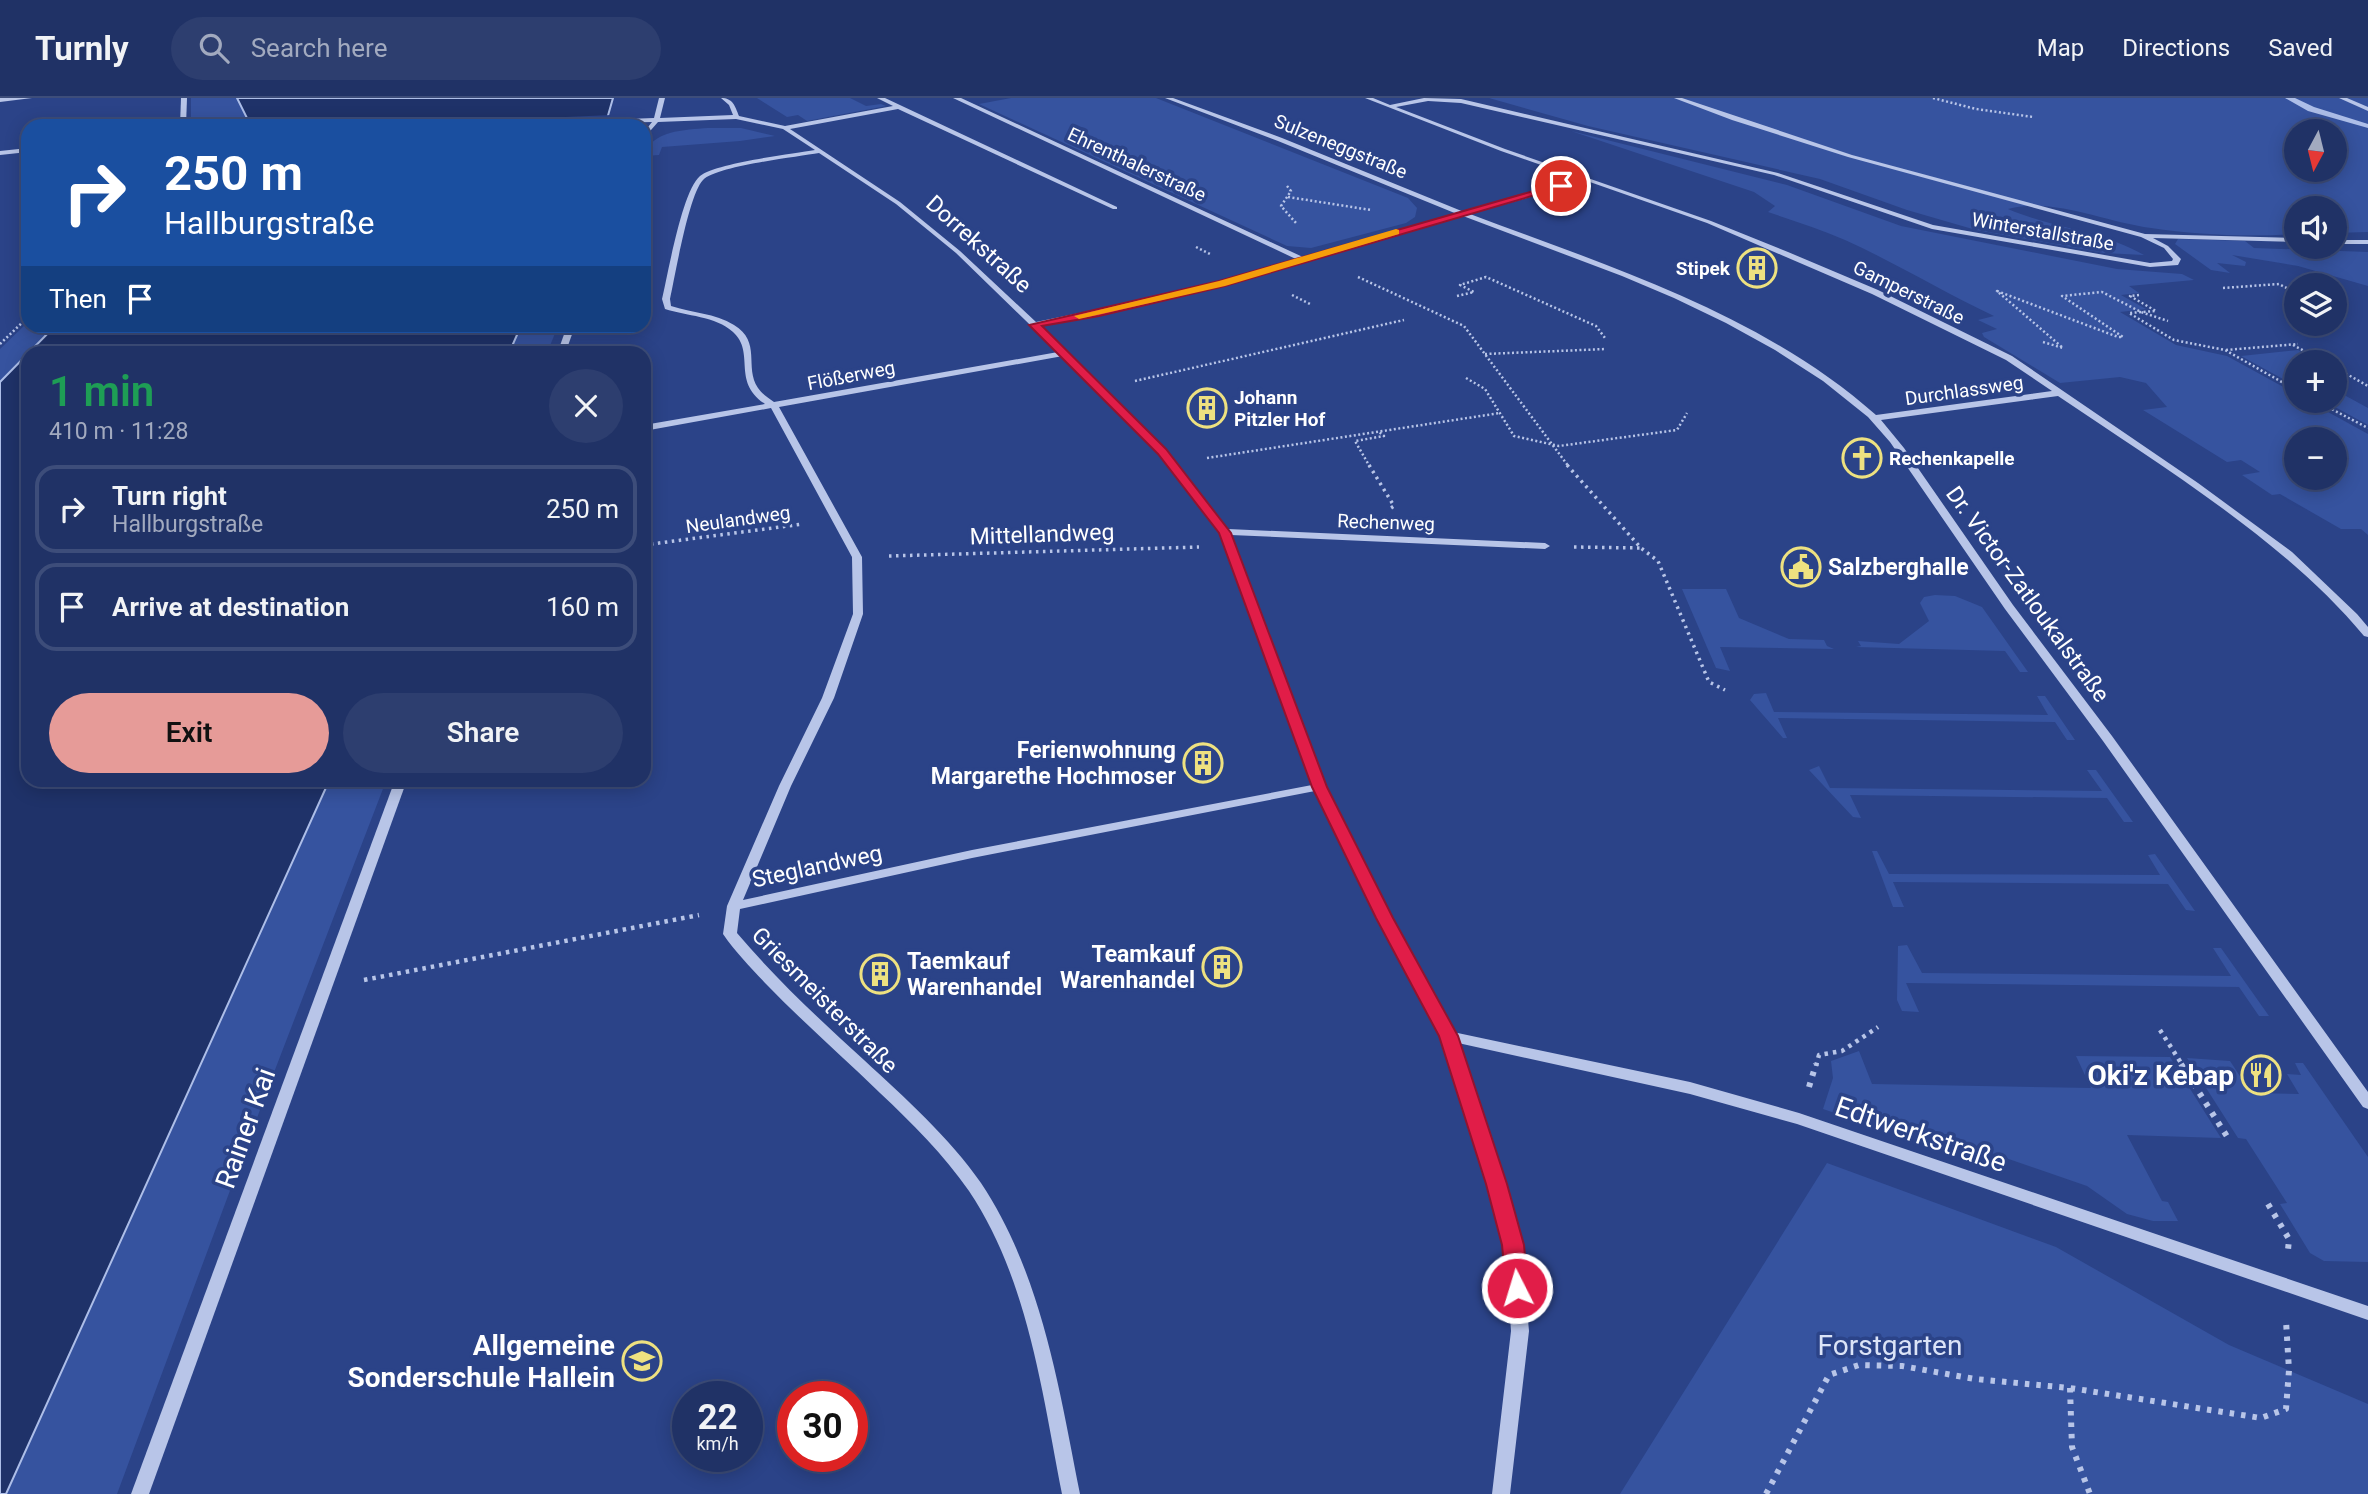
<!DOCTYPE html>
<meta charset="utf-8">
<style>
:root{--surface:#203266;--page:#2d3e6f;--text:#f1f3f6;--muted:#a2aabf;--line:#3d4d7a;--accent:#e69b98}
body{margin:0;font-family:Roboto,sans-serif;background:var(--page);color:var(--text);height:100vh;display:flex;flex-direction:column;font-size:26px;white-space:nowrap}
*{box-sizing:border-box;margin:0}
p{font-size:23px;color:var(--muted)}
.icon{flex:none;width:38px;height:38px;fill:none;stroke:currentColor;stroke-width:2;stroke-linecap:round;stroke-linejoin:round}
.map{position:relative;flex:1;overflow:hidden}
.drawer{position:absolute;left:21px;top:248px;width:630px;height:441px;display:flex;flex-direction:column;background:var(--surface);border-radius:21px;box-shadow:0 4px 18px #0003,0 0 0 2px var(--line)}
.drawer>*{flex:none}
.banner{position:absolute;left:21px;top:21px;width:630px;height:214px;border-radius:21px;box-shadow:0 4px 18px #0003,0 0 0 2px var(--line);background:#1a4fa0;color:#fff;overflow:hidden}
.needle{width:46px;rotate:187deg}
.buttons{position:absolute;left:2284px;top:21px;display:grid;gap:14px}
.buttons a{display:grid;place-items:center;width:63px;height:63px;border-radius:50%;background:var(--surface);box-shadow:0 4px 18px #0003,0 0 0 2px var(--line);font-size:35px}
.speed{position:absolute;left:672px;top:1283px;display:flex;gap:14px;font-size:35px;font-weight:700;text-align:center}
.speed>*{display:grid;place-content:center;width:91px;height:91px;border-radius:50%;background:var(--surface);box-shadow:0 4px 18px #0003,0 0 0 2px var(--line);line-height:1}
.speed small{font-size:18px;font-weight:400}
.speed .limit{border:10px solid #d22;background:#fff;color:#111}
.pin{position:absolute;display:grid;place-items:center;width:60px;height:60px;color:#fff;margin:-30px;border:4px solid #fff;border-radius:50%;box-shadow:0 2px 7px #0007}
.me{position:absolute;width:77px;margin:-38px;rotate:355deg;stroke-linejoin:round;filter:drop-shadow(0 0 5px #0008)}
.turn{display:flex;align-items:center;gap:24px;height:147px;padding:0 28px;font-size:32px}
.turn .icon{width:91px;height:91px;stroke-width:2.5}
.turn b{display:block;font-size:49px;line-height:60px}
.then{display:flex;align-items:center;height:66px;padding:0 28px;background:#0003;gap:14px;font-size:26px}
.round{display:grid;place-items:center;flex:none;width:74px;height:74px;border-radius:37px;background:var(--page)}
.summary{display:flex;align-items:center;justify-content:space-between;height:119px;padding:0 28px}
h1{font-size:42px;font-weight:600;line-height:52px;color:#1e9e55}
.button{display:flex;gap:14px;margin-top:auto;padding:14px 28px}
.button a{flex:1;height:80px;border-radius:42px;background:var(--accent);color:#111;font-size:28px;font-weight:600;line-height:80px;text-align:center}
.button a+a{background:var(--page);color:var(--text)}
ul{padding:0;list-style:none}
li{display:flex;align-items:center;gap:21px;height:88px;margin:0 14px 10px;padding:0 14px;border:4px solid var(--line);border-radius:21px}
li div{flex:1}
li b{display:block;font-size:26px}
li em{font-style:normal}
header{display:flex;align-items:center;gap:42px;box-sizing:border-box;height:98px;padding:0 35px;background:var(--surface);border-bottom:2px solid var(--line)}
header strong{font-size:33px}
nav{display:flex;gap:38px;margin-inline-start:auto;font-size:24px}
.search{width:490px;height:63px;background:var(--page);display:flex;align-items:center;gap:18px;box-sizing:border-box;padding:0 24px;border-radius:38px;color:var(--muted);font-size:26px}
.map>svg:first-child{display:block}
.green{fill:#36539f;fill-rule:evenodd}
.water{fill:#1f3269;stroke:#adbee8;stroke-width:2}
.pier{fill:#2b4388}
.lines{fill:none;stroke-linecap:round;stroke-linejoin:round}
.stream{fill:#adbee8;fill-rule:evenodd}
.path-far3{stroke:#b8c5e8;stroke-width:2.5;stroke-dasharray:2 2.5;stroke-linecap:butt}
.path-far2{stroke:#b8c5e8;stroke-width:3.5;stroke-dasharray:2.5 4.5;stroke-linecap:butt}
.path-far1{stroke:#b8c5e8;stroke-width:4.5;stroke-dasharray:3.5 5;stroke-linecap:butt}
.path{stroke:#b8c5e8;stroke-width:6;stroke-dasharray:4.5 7;stroke-linecap:butt}
.minor{fill:#b8c5e8;fill-rule:evenodd}
.route{fill:#e11d48;stroke:#92132f;stroke-width:2}
.slow{fill:#f59e0b}
.labels{text-anchor:middle;stroke-width:7;stroke-linejoin:round;paint-order:stroke}
.far-street-label{font-size:19px;fill:#fff;stroke:#2b4388}
.far-poi-label{font-size:19px;font-weight:bold;fill:#fff;stroke:#2b4388;text-anchor:start}
.street-label{font-size:23px;fill:#fff;stroke:#2b4388}
.poi-label{font-size:23px;font-weight:bold;fill:#fff;stroke:#2b4388;text-anchor:start}
.near-poi-label{font-size:28px;font-weight:bold;fill:#fff;stroke:#2b4388;text-anchor:end}
.near-street-label{font-size:28px;fill:#fff;stroke:#2b4388}
.near-park-label{font-size:28px;fill:#dbe3f7;stroke:#2b4388}
</style>
<header>
<strong>Turnly</strong>
<div class="search"><svg class="icon" aria-label="search" viewBox="0 0 24 24"><circle cx="10" cy="10" r="6"/><path d="M15 15l6 6"/></svg>Search here</div>
<nav><a>Map</a><a>Directions</a><a>Saved</a></nav>
</header>
<div class="map">
<svg width="2368" height="1396" viewBox="0 0 2368 1396">
<rect width="100%" height="100%" fill="#2b4388"/>
<g class="green">
<polygon points="191,0 237,0 247,20 240,28 191,28"/>
<polygon points="757,0 850,0 866,8 881,6 886,8 807,23 798,17 787,19"/>
<polygon points="1011,0 1156,0 1408,100 1417,110 1415,119 1406,125 1311,150 1287,148 979,6"/>
<path d="M1489,0h879v134l-33,1 -1,-25h-38v26c-48,3 -98,1 -145,-6 -47,-6 -97,-31 -143,-19 44,19 94,22 136,46l-40,-2 -128,-23 -69,-20 -87,-31 -232,-53zM2296,33h38v39h-38z"/>
<path d="M708,30h33l34,8 -35,5 -78,6 -3,8 -15,1c7,-26 41,-26 64,-28z"/>
<path d="M1571,33l216,54 114,41 216,43 65,5 12,6 -65,6 10,7 -18,2 25,14 -26,3 56,33 51,11 69,38v7h12l60,33v101l-7,-6h-20l-61,-35 -8,1 -30,-20 18,-3 -19,-12 -14,2 -84,-52 24,-3 -21,-24 -26,-6 -60,6 -76,-46 -2,-4 15,-4 -19,-9 16,-4c-51,-24 -98,-53 -149,-76 -25,-11 -51,-19 -77,-28l7,-6 -21,-14zM2296,341h38v39h-38z"/>
<polygon points="2178,141 2245,143 2254,150 2368,154 2368,188 2298,168 2232,157 2246,164 2245,168 2217,165 2230,175 2211,172 2175,146"/>
<polygon points="28,224 28,228 55,228 0,284 0,251"/>
<polygon points="521,228 558,228 547,255 509,256"/>
<polygon points="2298,252 2321,264 2296,264 2296,288 2241,258"/>
<polygon points="2335,292 2368,310 2368,327 2324,303 2334,303"/>
<polygon points="1682,491 1726,491 1739,520 1789,541 1824,542 1827,548 1834,551 1720,549 1730,573 1716,570"/>
<polygon points="1935,497 1955,498 1982,509 2028,574 2020,574 2005,553 1856,549 1861,548 1858,543 1899,546 1929,523 1920,505 1924,499"/>
<polygon points="1766,595 1774,614 2048,617 2037,598 2045,598 2075,642 2067,642 2055,624 1778,620 1787,640 1783,640 1750,602 1754,596"/>
<polygon points="1819,668 1830,690 2102,693 2087,672 2096,672 2133,724 2124,724 2107,700 1850,697 1861,720 1853,719 1809,672"/>
<polygon points="329,683 386,683 273,977 117,1396 6,1396"/>
<polygon points="1872,753 1877,753 1889,776 2160,777 2148,757 2155,756 2195,813 2186,812 2168,786 1893,784 1904,809 1893,809"/>
<polygon points="1907,847 1922,875 2231,878 2213,850 2221,850 2269,918 2259,918 2239,889 1906,885 1919,914 1902,913 1897,902 1898,848"/>
<polygon points="1859,953 1872,986 2091,990 2076,958 2170,959 2221,1040 2127,1037 2162,1103 2168,1104 2178,1123 2153,1123 2127,1116 2087,1088 1948,1040 1903,1038 1823,1011 1833,980 1831,963"/>
<polygon points="2187,960 2230,963 2251,995 2299,996 2287,976 2301,977 2295,965 2303,965 2368,1059 2368,1164 2324,1163 2310,1155 2280,1106 2287,1105 2246,1041 2238,1040"/>
<polygon points="1827,1065 2056,1149 2229,1247 2368,1306 2368,1396 1620,1396"/>
</g>
<g class="water">
<polygon points="237,0 613,0 605,28 240,28 247,20"/>
<polygon points="55,228 521,228 509,255 28,256 28,682 329,683 6,1396 0,1396 0,284"/>
</g>
<polygon class="pier" points="611,17 608,28 361,28"/>
<g class="lines">
<polygon class="stream" points="2285,0 2295,0 2314,9 2368,26 2368,30 2308,13"/>
<g class="path-far3">
<polyline points="1933,0 1976,11 2033,19"/>
<polyline points="1287,88 1291,93 1281,108 1296,125"/>
<polyline points="1288,99 1371,112"/>
<polyline points="1196,149 1212,157"/>
<polyline points="1358,179 1464,228 1569,369"/>
<polyline points="2223,190 2279,186 2296,195"/>
<polyline points="1292,197 1310,206"/>
<polyline points="2139,197 2130,198 2156,213 2129,215 2174,242 2225,252 2296,292"/>
<polyline points="1457,198 1474,194 1460,187 1486,179 1596,228 1605,240"/>
<polyline points="2043,244 2063,250 1997,193 2118,239 2123,239 2062,198 2102,194 2141,214 2168,223"/>
<polyline points="0,246 28,219"/>
<polyline points="2293,247 2325,264"/>
<polyline points="2226,252 2298,246"/>
<polyline points="1485,256 1606,251"/>
<polyline points="2334,269 2368,288"/>
<polyline points="1466,280 1485,291 1514,338 1559,348 1677,332 1687,315"/>
<polyline points="1135,283 1404,222"/>
<polyline points="2316,303 2368,330"/>
<polyline points="1207,360 1500,315"/>
<polyline points="1370,369 1355,343 1384,338 1378,333"/>
</g>
<g class="path-far2">
<polyline points="1369,367 1394,408 1391,410"/>
<polyline points="1567,367 1641,450 1658,463 1709,584 1725,592"/>
<polyline points="644,447 803,426"/>
<polyline points="1574,449 1641,450"/>
<polyline points="889,458 1199,449"/>
</g>
<g class="path-far1">
<polyline points="364,882 699,817"/>
<polyline points="2160,932 2183,968"/>
<polyline points="1816,968 1819,957 1842,953 1878,929"/>
</g>
<g class="path">
<polyline points="2181,966 2228,1040"/>
<polyline points="1809,989 1816,966"/>
<polyline points="2268,1106 2289,1141 2288,1152"/>
<polyline points="2070,1290 2072,1349 2090,1396"/>
<polyline points="1766,1396 1829,1277 1859,1267 1902,1268 1975,1281 2070,1290 2261,1320 2286,1311 2289,1272 2286,1223"/>
</g>
<g class="minor">
<polygon points="0,0 32,0 0,4"/>
<polygon points="181,0 187,0 186,28 180,28"/>
<path d="M659,0h6l-5,20 73,-3 -4,-10 -8,-7c12,0 14,8 18,18l46,10 108,-20 -16,-8h8l232,109v2h-4l-215,-100 -108,20 110,73 60,49 76,71 139,-29 123,-33 -345,-162h8l344,160 152,-44 -179,-73 -113,-43h8l109,40 182,74 117,-33 -80,-28 -136,-53h8l17,7 34,-7 37,1 317,74 155,52 217,38 22,-2 1,-2 -9,-11 -23,-11 -293,-80 -116,-37 -58,-22h8l170,57 293,79 151,4v4l-143,-4 15,8 13,13 -3,6 -28,2 -218,-38 -158,-54 -313,-72 -33,-2 -32,6 109,42 206,72 77,31 90,38 134,66 186,127 94,69 65,62 11,13v10l-4,-1c-80,-96 -203,-170 -306,-240l-177,24 23,28 109,157 99,131 256,356v17l-5,-2 -260,-366 -98,-132 -115,-167 -22,-25 -45,-36 -48,-31 -49,-27 -52,-25 -52,-22 -159,-60 -239,70 -184,40 125,123 63,80 317,14 5,3 -5,3 -314,-14 94,252 66,131 62,114 237,50 109,31 569,193v14l-571,-196 -107,-30 -232,-51 41,120 22,82 8,86 -19,163h-18l19,-163 -6,-86 -22,-82 -42,-127 -64,-118 -62,-127 -343,67 -232,51 -3,24c39,46 83,87 127,127 41,38 85,77 117,123 61,92 78,205 99,311h-18c-20,-102 -34,-215 -93,-303 -25,-36 -57,-68 -89,-98 -37,-36 -76,-70 -112,-107 -15,-16 -32,-33 -45,-52l4,-28 52,-120 43,-88 31,-84 -1,-57 -81,-149 -127,23v-6l121,-21c-34,-23 -9,-51 -32,-72 -17,-16 -47,-16 -68,-23l-3,-10c6,-25 20,-108 38,-123 16,-13 91,-22 115,-26l-32,-21 -47,-10 -78,3 -14,16v-6l8,-10 -170,4 3,-2 169,-6zM819,55l77,51 60,49 102,99 -284,50c-6,-4 -12,-8 -16,-14 -14,-21 4,-46 -24,-63 -19,-12 -42,-12 -63,-19l-1,-7c5,-23 19,-105 33,-119 14,-14 93,-23 116,-27zM1587,83l120,42 165,71 134,66 46,31 -176,24c-114,-101 -265,-148 -406,-201zM1063,258l96,97 61,79 92,253 -340,65 -229,50 48,-114 43,-88 29,-84 -1,-57 -83,-150z"/>
<polygon points="2339,0 2347,0 2368,9 2368,13"/>
<polygon points="28,50 28,54 0,57 0,53"/>
<rect x="2334" y="142" width="34" height="4"/>
<polygon points="567,228 575,228 565,256 557,256"/>
<polygon points="395,682 407,682 149,1396 131,1396"/>
</g>
</g>
<polygon class="route" points="1558,86 1566,88 1225,188 1099,218 1042,228 1166,351 1231,435 1327,689 1393,820 1458,938 1507,1086 1524,1147 1528,1190 1525,1197 1517,1200 1509,1197 1506,1190 1502,1147 1486,1086 1439,938 1376,820 1312,689 1219,435 1158,356 1029,227 1219,183"/>
<polygon class="slow" points="1396,131 1399,132 1399,136 1225,188 1079,221 1074,218 1219,183"/>
<defs>
<g id="building-ring" transform="scale(2.0125)"><circle r="9.5" fill="#2b4388" stroke="#eee180" stroke-width="1.5"/><path d="M-4-6H4V6H1V3H-1V6H-4ZM-2.5-4.3h1.7v1.8h-1.7ZM.8-4.3h1.7v1.8H.8ZM-2.5-1h1.7V.8h-1.7ZM.8-1h1.7V.8H.8Z" fill="#eee180"/></g>
<g id="church-ring" transform="scale(2.0125)"><circle r="9.5" fill="#2b4388" stroke="#eee180" stroke-width="1.5"/><path d="M-1.2-6h2.4v3.5h3.3v2.4h-3.3V6h-2.4V-.1h-3.3v-2.4h3.3Z" fill="#eee180"/></g>
<g id="civic-ring" transform="scale(2.0125)"><circle r="9.5" fill="#2b4388" stroke="#eee180" stroke-width="1.5"/><path d="M-.6-6.5H3V-4.5H.6V-3L4-1V1h2V6H-6V1h2V-1L-.6-3ZM-1.2 2.5V6h2.4V2.5Z" fill="#eee180"/></g>
<g id="restaurant-ring" transform="scale(2.0125)"><circle r="9.5" fill="#2b4388" stroke="#eee180" stroke-width="1.5"/><path d="M-5-6h1v4h1v-4h1v4h1v-4h1v5L-1.5 .5V6h-2V.5L-5-1ZM5-6V6H3V1.5H1.5Q1.5-4 5-6Z" fill="#eee180"/></g>
<g id="school-ring" transform="scale(2.0125)"><circle r="9.5" fill="#2b4388" stroke="#eee180" stroke-width="1.5"/><path d="M0-5L7-2L0 1L-7-2ZM-4 1L0 2.5L4 1V4Q0 6-4 4Z" fill="#eee180"/></g>
</defs>
<g fill-rule="evenodd">
<use href="#building-ring" x="1757" y="170"/>
<use href="#building-ring" x="1207" y="310"/>
<use href="#church-ring" x="1862" y="360"/>
<use href="#civic-ring" x="1801" y="469"/>
<use href="#building-ring" x="1203" y="665"/>
<use href="#building-ring" x="1222" y="869"/>
<use href="#building-ring" x="880" y="876"/>
<use href="#restaurant-ring" x="2261" y="977"/>
<use href="#school-ring" x="642" y="1263"/>
</g>
<g class="labels">
<g class="far-street-label">
<text transform="translate(1341 48) rotate(22)" y="7">Sulzeneggstraße</text>
<text transform="translate(1137 66) rotate(25)" y="7">Ehrenthalerstraße</text>
<text transform="translate(2043 133) rotate(10)" y="7">Winterstallstraße</text>
<text transform="translate(1909 194) rotate(26)" y="7">Gamperstraße</text>
<text transform="translate(851 277) rotate(-11)" y="7">Flößerweg</text>
<text transform="translate(1964 292) rotate(-8)" y="7">Durchlassweg</text>
<text transform="translate(738 421) rotate(-8)" y="7">Neulandweg</text>
<text transform="translate(1386 424) rotate(2)" y="7">Rechenweg</text>
</g>
<g class="far-poi-label">
<text x="1730" y="177" text-anchor="end">Stipek</text>
<text x="1234" y="306">Johann<tspan x="1234" dy="22">Pitzler Hof</tspan></text>
<text x="1889" y="367">Rechenkapelle</text>
</g>
<g class="street-label">
<text transform="translate(979 146) rotate(42)" y="8">Dorrekstraße</text>
<text transform="translate(1042 436) rotate(-2)" y="8">Mittellandweg</text>
<text transform="translate(2028 496) rotate(54)" y="8">Dr. Victor-Zatloukalstraße</text>
<text transform="translate(817 768) rotate(-12)" y="8">Steglandweg</text>
<text transform="translate(825 902) rotate(45)" y="8">Griesmeisterstraße</text>
</g>
<g class="poi-label">
<text x="1828" y="477">Salzberghalle</text>
<text x="1176" y="660" text-anchor="end">Ferienwohnung<tspan x="1176" dy="26">Margarethe Hochmoser</tspan></text>
<text x="1195" y="864" text-anchor="end">Teamkauf<tspan x="1195" dy="26">Warenhandel</tspan></text>
<text x="907" y="871">Taemkauf<tspan x="907" dy="26">Warenhandel</tspan></text>
</g>
<g class="near-poi-label">
<text x="2234" y="987">Oki'z Kebap</text>
<text x="615" y="1257">Allgemeine<tspan x="615" dy="32">Sonderschule Hallein</tspan></text>
</g>
<g class="near-street-label">
<text transform="translate(245 1030) rotate(-70)" y="10">Rainer Kai</text>
<text transform="translate(1921 1036) rotate(19)" y="10">Edtwerkstraße</text>
</g>
<g class="near-park-label">
<text x="1890" y="1257">Forstgarten</text>
</g>
</g>
</svg>
<div class="buttons">
<a><svg class="needle" viewBox="-14 -14 28 28"><path d="M0-13l5 13h-10z" fill="#e53935"/><path d="M0 13l5-13h-10z" fill="#a2aabf"/></svg></a>
<a><svg class="icon" aria-label="sound" viewBox="0 0 24 24"><path d="M4 9h4l5-4v14l-5-4H4zM17 9q2 3 0 6"/></svg></a>
<a><svg class="icon" aria-label="layers" viewBox="0 0 24 24"><path d="M12 4l9 5-9 5-9-5zM3 14l9 5 9-5"/></svg></a>
<a>+</a>
<a>−</a>
</div>
<div class="speed"><div>22<small>km/h</small></div><div class="limit">30</div></div>
<div class="pin" style="left:1561px;top:88px;background:#d93025"><svg class="icon" aria-label="arrive" viewBox="0 0 24 24"><path d="M6 21V4h12l-3 4 3 4H6"/></svg></div>
<svg class="me" style="left:1517px;top:1190px" viewBox="-20 -20 40 40"><circle r="17" fill="#e11d48" stroke="#fff" stroke-width="3"/><path d="M0-11L8 9 0 5-8 9z" fill="#fff"/></svg>
<div class="banner">
<div class="turn"><svg class="icon" aria-label="right" viewBox="0 0 24 24"><path d="M7 20v-9h11M14 6l5 5-5 5"/></svg><div><b>250 m</b>Hallburgstraße</div></div>
<div class="then">Then<svg class="icon" aria-label="arrive" viewBox="0 0 24 24"><path d="M6 21V4h12l-3 4 3 4H6"/></svg></div>
</div>
<section class="drawer">
<div class="summary"><div><h1>1 min</h1><p>410 m · 11:28</p></div><a class="round"><svg class="icon" aria-label="close" viewBox="0 0 24 24"><path d="M6 6l12 12M18 6L6 18"/></svg></a></div>
<ul>
<li><svg class="icon" aria-label="right" viewBox="0 0 24 24"><path d="M7 20v-9h11M14 6l5 5-5 5"/></svg><div><b>Turn right</b><p>Hallburgstraße</p></div><em>250 m</em></li>
<li><svg class="icon" aria-label="arrive" viewBox="0 0 24 24"><path d="M6 21V4h12l-3 4 3 4H6"/></svg><div><b>Arrive at destination</b></div><em>160 m</em></li>
</ul>
<div class="button"><a>Exit</a><a>Share</a></div>
</section>
</div>
